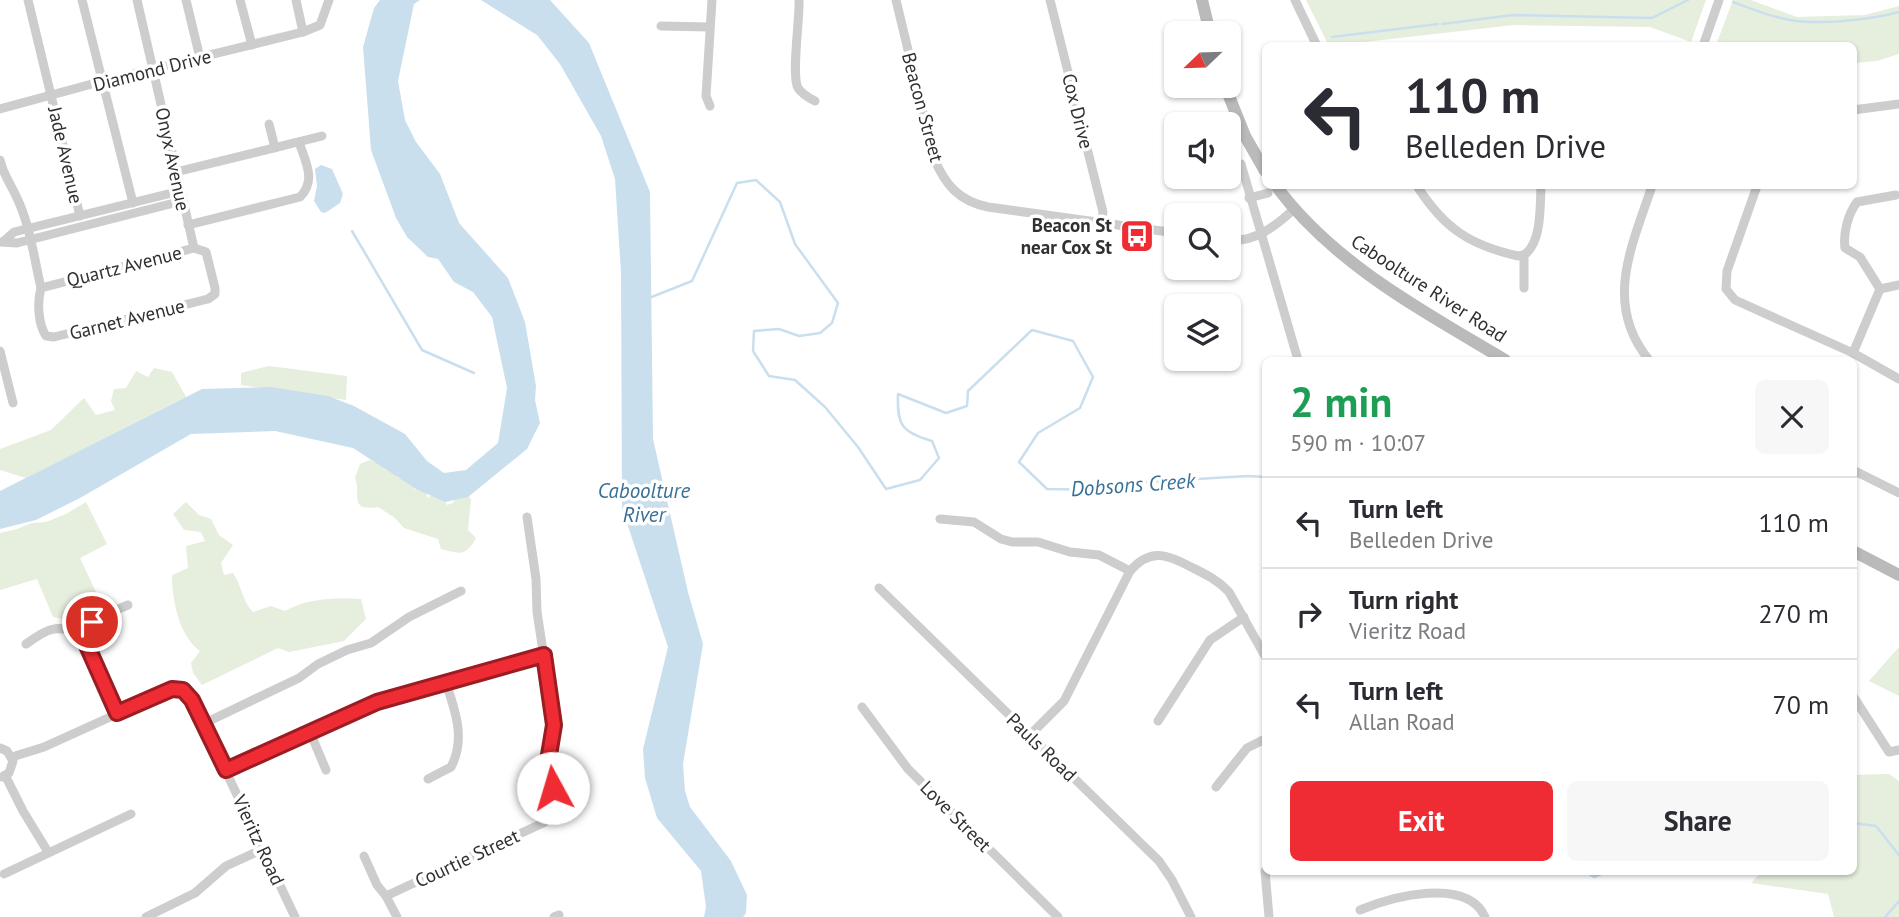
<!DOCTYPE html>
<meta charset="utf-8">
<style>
:root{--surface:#fff;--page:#f7f7f7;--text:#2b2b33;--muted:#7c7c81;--line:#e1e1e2;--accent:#ef2b34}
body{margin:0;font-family:"PT Sans",sans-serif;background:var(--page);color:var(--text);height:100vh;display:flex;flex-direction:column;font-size:26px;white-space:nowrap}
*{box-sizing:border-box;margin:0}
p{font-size:23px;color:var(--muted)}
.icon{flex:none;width:38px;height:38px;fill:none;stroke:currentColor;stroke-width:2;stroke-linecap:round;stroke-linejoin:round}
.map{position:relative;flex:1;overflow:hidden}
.details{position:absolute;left:1262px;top:357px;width:595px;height:518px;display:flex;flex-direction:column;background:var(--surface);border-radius:10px;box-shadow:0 2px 5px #0004}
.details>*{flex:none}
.top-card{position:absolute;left:1262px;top:42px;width:595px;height:147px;border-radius:10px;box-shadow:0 2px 5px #0004;background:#fff;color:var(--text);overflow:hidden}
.needle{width:46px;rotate:247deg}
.controls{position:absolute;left:1164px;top:21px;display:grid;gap:14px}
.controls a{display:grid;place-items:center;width:77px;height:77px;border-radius:10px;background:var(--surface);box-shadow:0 2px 5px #0004;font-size:35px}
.pin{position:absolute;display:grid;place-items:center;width:60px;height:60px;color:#fff;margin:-30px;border:4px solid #fff;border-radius:50%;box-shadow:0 2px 7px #0007}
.me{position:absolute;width:77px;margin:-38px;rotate:354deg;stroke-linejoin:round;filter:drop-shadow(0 0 5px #0008)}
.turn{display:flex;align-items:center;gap:24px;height:147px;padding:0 28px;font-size:32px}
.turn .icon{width:91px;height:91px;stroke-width:2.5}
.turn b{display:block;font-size:49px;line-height:60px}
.round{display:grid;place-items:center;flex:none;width:74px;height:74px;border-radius:10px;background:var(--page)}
.summary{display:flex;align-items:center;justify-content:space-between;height:119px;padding:0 28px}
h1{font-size:42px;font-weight:600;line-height:52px;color:#1e9e55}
.primary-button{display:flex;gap:14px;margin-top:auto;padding:14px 28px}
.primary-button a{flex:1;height:80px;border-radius:10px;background:var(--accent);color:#fff;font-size:28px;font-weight:600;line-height:80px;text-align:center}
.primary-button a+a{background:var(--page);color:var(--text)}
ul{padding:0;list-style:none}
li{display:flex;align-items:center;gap:21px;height:91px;padding:0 28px;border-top:2px solid var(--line)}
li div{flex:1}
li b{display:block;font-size:26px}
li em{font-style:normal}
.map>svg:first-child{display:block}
.green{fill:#e6eede}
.water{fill:#cadfee}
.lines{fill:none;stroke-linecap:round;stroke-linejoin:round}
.stream{stroke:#cadfee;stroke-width:2.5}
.minor{stroke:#cdcdcd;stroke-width:9}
.secondary{stroke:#bababa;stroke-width:12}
.route-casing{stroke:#9b1c22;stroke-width:18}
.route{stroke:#ef2b34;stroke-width:12}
.labels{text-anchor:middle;stroke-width:7;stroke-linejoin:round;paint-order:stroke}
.street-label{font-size:19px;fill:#303030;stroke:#fff}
.poi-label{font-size:19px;font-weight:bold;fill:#303030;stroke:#fff;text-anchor:end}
.water-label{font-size:21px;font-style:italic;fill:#397098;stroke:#fff}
</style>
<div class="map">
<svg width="1899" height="917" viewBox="0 0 1899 917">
<rect width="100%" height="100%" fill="#fff"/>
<g class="green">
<polygon points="1306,0 1706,0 1691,42 1650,27 1514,25 1329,46"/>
<polygon points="1733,0 1751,0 1797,17 1865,15 1899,6 1899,54 1877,61 1853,63 1853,46 1716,45"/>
<polygon points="269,366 347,376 346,400 241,385 241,373"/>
<polygon points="154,368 172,372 186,397 26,478 0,470 0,449 51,430 84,398 96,415 115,410 111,401 114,389 126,388 136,371 148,377"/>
<path d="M369,460l14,5 2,5 7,-1 4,3 1,6 6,-1 9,5 3,8 4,-3 6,3 3,8 5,-5 10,3 4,9 6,-2 5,-12h9l4,9 -3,30 8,8c-11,20 -17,15 -35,11l-3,-10 -34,-11 -9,-10 -17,-11c-31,5 -16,-13 -23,-29l5,-14z"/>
<polygon points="86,502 107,544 80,558 102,605 76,621 53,617 37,579 0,590 0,533 17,529 32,523 46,522 66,514"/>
<path d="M186,502l13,13 12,4 8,16 14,10 -12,18 3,12 9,-2c9,13 9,28 20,39l18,-6 14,5c23,-13 49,-13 76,-12l5,20 -22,22 -55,11 -11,-4 -76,37 -9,-12 -2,-10 9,-12c-21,-15 -28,-51 -28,-76l16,-7 -2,-22 19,-5 -4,-9 -17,-2 -11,-16z"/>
<polygon points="1899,647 1899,696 1869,681"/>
<polygon points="1889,774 1899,781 1899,917 1834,917 1828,894 1751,883 1761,872 1853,872 1853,775"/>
</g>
<g class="water">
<polygon points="380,0 420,0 414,4 398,81 405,120 416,142 440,174 459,223 508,278 525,322 536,386 535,400 540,423 527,449 468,497 445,502 416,489 353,448 275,431 191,434 80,498 36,520 0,529 0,491 202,389 271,387 328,396 354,406 405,434 427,461 444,473 466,470 498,443 507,388 492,317 473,292 454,282 438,259 428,257 407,237 396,218 371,150 363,47 374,8"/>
<polygon points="481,0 550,0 589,43 650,192 653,439 688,592 703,644 683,764 685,791 690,807 731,861 747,895 746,913 743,917 704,917 706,907 701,871 657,818 645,778 643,749 668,647 622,508 621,273 615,179 601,136 560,64 537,35"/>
<polygon points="321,165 332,169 343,194 340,203 325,213 321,212 314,201 317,186 315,169"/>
</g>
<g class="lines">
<g class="stream">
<path d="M1733,2c19,7 38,15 57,18 30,5 80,0 109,-8"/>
<polyline points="1442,24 1513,15 1652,18 1688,0"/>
<polyline points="1332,37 1438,24"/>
<polyline points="352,231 422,350 474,373"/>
<path d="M649,298l43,-17 45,-98 19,-3 24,22 15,42 43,59 -6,20 -12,10 -21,3 -20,-7 -25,2 -1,20 16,25 26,4 30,27 33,40 28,42 34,-9 19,-22 -7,-17c-31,-9 -35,-16 -34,-47l48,19 21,-7 1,-15 64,-61 41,11 20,36 -13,31 -42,25 -19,29 28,27 62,1 36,-8 103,-6 17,1"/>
<polyline points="1853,823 1876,826 1899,855"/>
<polyline points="1586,872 1594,877 1606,872"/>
<polyline points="1885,917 1899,901"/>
</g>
<g class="minor">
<polyline points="28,0 80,216"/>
<polyline points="82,0 133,203"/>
<polyline points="137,0 194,248"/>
<polyline points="186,0 200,58"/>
<polyline points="240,0 252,45"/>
<polyline points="296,0 303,32"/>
<path d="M799,0c1,19 -8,75 -1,88 4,6 11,10 17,13"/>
<path d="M896,0l38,158c11,27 25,43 54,49l188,26"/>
<polyline points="1050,0 1103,212 1101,223"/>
<polyline points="1295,0 1317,46"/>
<polyline points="661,26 709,27"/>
<polyline points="1703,46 1719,0"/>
<polyline points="710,106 706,96 712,0"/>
<polyline points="0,109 103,81 303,32 320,25 329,0"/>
<polyline points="1853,110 1899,104"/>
<polyline points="269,124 275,148"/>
<path d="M0,160c3,14 10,23 16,36 14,28 18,62 25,92 -4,14 -3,36 5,48l8,1 154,-38 7,-5v-6l-9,-36 -12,-4 -153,40"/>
<polyline points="1241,164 1298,360"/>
<polyline points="176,172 322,136"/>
<path d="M1417,186c27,42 52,59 101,70l6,-1"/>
<polyline points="1757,186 1727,271 1726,289 1735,300 1853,353 1899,379"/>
<polyline points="1249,198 1268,193"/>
<path d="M188,225l112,-28c17,-17 5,-36 -1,-55"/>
<polyline points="5,240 14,232 180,191"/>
<path d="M1228,240c26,3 48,-14 66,-31"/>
<polyline points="0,242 17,243 182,201"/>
<path d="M1524,288v-33c18,-12 16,-50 17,-69"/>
<path d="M1880,289l-20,-32 -15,-9c-2,-15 3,-34 12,-46l39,-7"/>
<polyline points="0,351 13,403"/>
<polyline points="1853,353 1880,289 1899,285"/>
<path d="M1649,360c-46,-56 -17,-114 3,-174"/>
<polyline points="1853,470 1899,493"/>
<polyline points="940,519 974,522 1001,539 1012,542 1038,542 1070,552 1099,555 1130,571"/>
<polyline points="879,588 1159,861 1172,880 1191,917"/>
<path d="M26,644c26,-19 28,-17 59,-12"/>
<polyline points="1853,696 1889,752 1899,750"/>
<polyline points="862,707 908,769 1058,917"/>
<polyline points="117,713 88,649 85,632 97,618 128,605"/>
<polyline points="1158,721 1210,640 1244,617"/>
<polyline points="203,724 299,678 318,664 347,650 371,643 409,617 461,591"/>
<polyline points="310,732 326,770"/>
<path d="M1030,735l34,-34 66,-130c21,-24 37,-16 61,-4 14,7 27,13 38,25l36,64"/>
<polyline points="0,748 7,751 13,761 9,773 2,777"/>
<polyline points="12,757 44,747 172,689 183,690 192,700 295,917"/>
<polyline points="226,770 377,703 544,655"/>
<polyline points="5,775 23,811 48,852"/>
<path d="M428,779l23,-12c15,-28 4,-57 -5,-84"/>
<polyline points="1216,787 1247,748 1265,739"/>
<polyline points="364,856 377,885 386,896 397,917"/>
<polyline points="1265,871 1269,917"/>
<polyline points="4,874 131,814"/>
<polyline points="386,896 543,823 550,818 556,805 549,755 554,725 552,709 537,612 536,579 527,517"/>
<path d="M1360,910c31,-13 107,-34 125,7"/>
<polyline points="146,917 195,893 226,866 263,849"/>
<polyline points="554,917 559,915"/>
</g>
<g class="secondary">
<polyline points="1202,0 1210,33"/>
<polyline points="1225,86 1245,136 1265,171"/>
<path d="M1276,186c58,78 147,125 229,174"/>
<polyline points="1853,551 1899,575"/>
</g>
</g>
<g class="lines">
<g class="route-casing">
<polyline id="route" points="92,622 85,632 85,641 117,713 172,689 183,690 192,700 226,770 377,702 544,655 554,725 549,755 553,788"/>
</g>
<use href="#route" class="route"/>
</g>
<defs>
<g id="bus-square" transform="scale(1.75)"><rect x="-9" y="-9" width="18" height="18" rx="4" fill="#ef2b34" stroke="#fff"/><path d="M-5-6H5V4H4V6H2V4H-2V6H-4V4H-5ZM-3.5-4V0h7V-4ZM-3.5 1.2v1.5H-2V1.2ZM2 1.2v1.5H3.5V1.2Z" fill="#fff"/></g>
</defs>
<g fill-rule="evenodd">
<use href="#bus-square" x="1137" y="236"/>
</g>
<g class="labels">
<g class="street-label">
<text transform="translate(152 70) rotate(-14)" y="7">Diamond Drive</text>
<text transform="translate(923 107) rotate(75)" y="7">Beacon Street</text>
<text transform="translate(1078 111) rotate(76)" y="7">Cox Drive</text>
<text transform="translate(66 155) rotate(77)" y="7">Jade Avenue</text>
<text transform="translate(173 159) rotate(78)" y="7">Onyx Avenue</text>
<text transform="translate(124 266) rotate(-14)" y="7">Quartz Avenue</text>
<text transform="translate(1429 288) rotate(33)" y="7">Caboolture River Road</text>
<text transform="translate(127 319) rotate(-14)" y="7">Garnet Avenue</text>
<text transform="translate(1042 747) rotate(44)" y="7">Pauls Road</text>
<text transform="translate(956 816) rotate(45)" y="7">Love Street</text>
<text transform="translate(259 840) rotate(65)" y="7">Vieritz Road</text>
<text transform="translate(467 858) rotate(-25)" y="7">Courtie Street</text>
</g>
<g class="poi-label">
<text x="1112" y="232">Beacon St<tspan x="1112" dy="22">near Cox St</tspan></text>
</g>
<g class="water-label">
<text transform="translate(1133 485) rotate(-4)" y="7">Dobsons Creek</text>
<text x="644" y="498">Caboolture<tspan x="644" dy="24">River</tspan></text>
</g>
</g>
</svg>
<div class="controls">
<a><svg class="needle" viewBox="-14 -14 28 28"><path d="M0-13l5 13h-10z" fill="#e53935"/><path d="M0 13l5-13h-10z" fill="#7c7c81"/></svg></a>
<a><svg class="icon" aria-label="sound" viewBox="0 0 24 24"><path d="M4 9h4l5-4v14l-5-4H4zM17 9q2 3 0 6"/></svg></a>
<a><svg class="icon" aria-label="search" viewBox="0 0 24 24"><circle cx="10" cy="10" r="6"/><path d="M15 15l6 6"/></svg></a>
<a><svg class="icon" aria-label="layers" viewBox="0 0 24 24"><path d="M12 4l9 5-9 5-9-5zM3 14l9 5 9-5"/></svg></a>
</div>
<div class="pin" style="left:92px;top:622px;background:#d93025"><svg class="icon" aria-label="arrive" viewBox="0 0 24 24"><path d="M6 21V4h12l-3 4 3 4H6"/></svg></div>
<svg class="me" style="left:553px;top:788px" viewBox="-20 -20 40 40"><circle r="19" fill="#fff"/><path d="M0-13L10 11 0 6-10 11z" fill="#ef2b34"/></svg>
<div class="top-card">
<div class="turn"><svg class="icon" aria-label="left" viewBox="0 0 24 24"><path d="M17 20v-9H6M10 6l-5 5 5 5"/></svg><div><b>110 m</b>Belleden Drive</div></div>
</div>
<section class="details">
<div class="summary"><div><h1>2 min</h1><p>590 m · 10:07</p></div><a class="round"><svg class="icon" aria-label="close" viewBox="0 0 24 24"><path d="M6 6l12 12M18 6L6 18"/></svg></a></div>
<ul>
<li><svg class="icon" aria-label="left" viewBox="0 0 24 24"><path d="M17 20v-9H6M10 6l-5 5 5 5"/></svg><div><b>Turn left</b><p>Belleden Drive</p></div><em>110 m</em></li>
<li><svg class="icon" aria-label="right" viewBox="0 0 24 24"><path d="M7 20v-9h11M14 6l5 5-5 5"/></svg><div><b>Turn right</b><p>Vieritz Road</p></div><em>270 m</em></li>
<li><svg class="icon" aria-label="left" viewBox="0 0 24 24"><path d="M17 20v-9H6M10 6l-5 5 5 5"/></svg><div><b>Turn left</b><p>Allan Road</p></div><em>70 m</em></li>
</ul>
<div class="primary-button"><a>Exit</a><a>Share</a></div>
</section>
</div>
